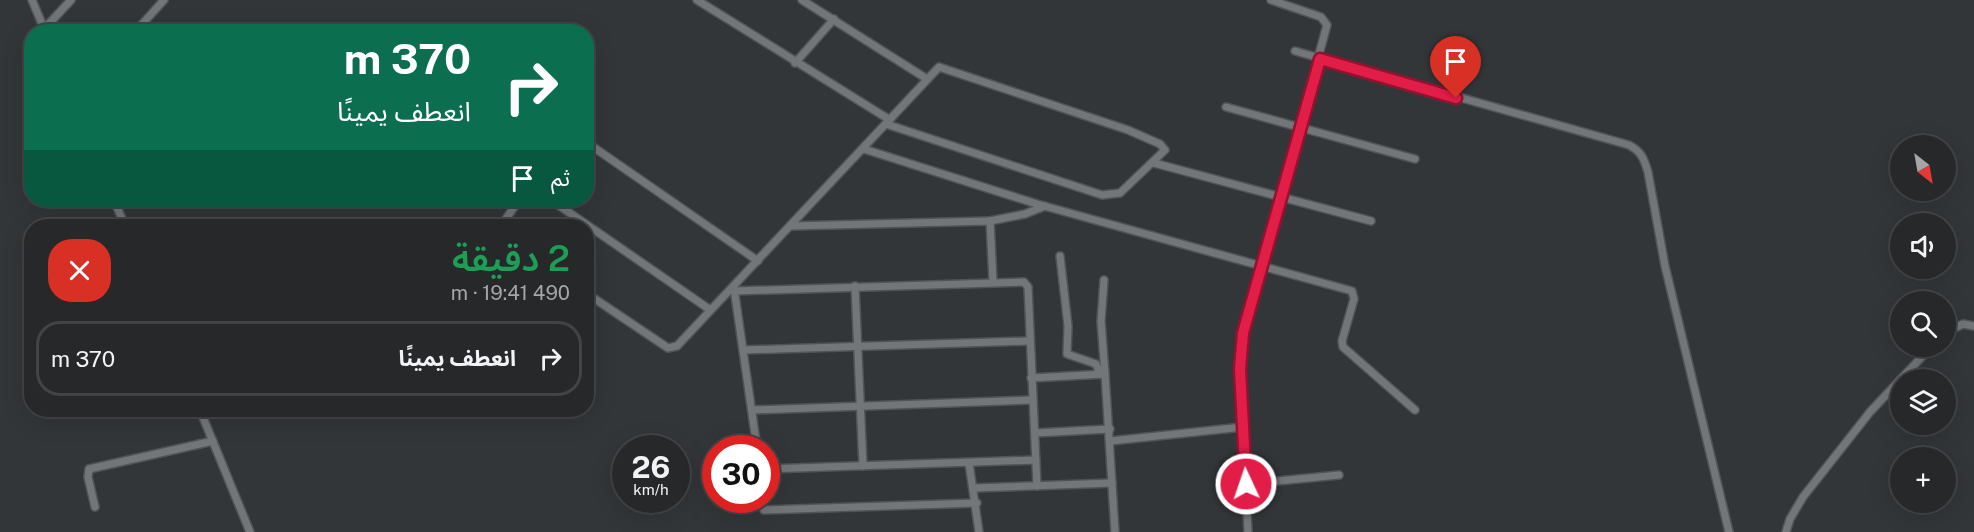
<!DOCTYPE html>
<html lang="ar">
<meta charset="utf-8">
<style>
:root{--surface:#26282a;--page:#2e3032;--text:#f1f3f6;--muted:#a4a6a8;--line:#424447}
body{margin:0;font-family:"Public Sans","Noto Sans Arabic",sans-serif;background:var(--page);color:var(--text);direction:rtl;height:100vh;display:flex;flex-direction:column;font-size:22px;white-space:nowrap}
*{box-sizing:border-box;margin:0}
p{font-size:20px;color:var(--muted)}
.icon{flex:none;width:33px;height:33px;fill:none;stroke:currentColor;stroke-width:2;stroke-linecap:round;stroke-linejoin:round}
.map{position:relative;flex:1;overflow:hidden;direction:ltr}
.sheet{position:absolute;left:24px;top:219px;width:570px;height:198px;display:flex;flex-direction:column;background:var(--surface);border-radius:24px;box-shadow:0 6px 24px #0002,0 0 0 2px var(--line);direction:rtl}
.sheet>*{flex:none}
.guide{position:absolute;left:24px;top:24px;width:570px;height:183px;border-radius:24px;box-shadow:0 6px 24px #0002,0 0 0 2px var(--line);direction:rtl;background:#0b6e4f;color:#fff;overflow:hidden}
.needle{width:39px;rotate:149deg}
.buttons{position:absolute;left:1890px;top:135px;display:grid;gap:12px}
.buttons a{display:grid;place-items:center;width:66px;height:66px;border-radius:50%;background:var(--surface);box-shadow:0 6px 24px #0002,0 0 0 2px var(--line);font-size:30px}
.speed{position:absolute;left:612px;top:435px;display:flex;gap:12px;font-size:30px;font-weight:700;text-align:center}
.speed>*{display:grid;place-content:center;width:78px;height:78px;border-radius:50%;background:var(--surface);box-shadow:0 6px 24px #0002,0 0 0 2px var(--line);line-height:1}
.speed small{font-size:15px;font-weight:400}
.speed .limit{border:9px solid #d22;background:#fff;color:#111}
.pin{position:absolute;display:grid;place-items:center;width:51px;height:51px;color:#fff;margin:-62px -26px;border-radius:50% 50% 50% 0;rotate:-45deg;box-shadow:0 0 6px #0007}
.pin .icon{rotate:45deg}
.me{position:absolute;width:66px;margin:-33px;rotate:357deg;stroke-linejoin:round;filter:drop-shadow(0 0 4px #0008)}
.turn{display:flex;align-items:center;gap:21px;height:126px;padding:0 24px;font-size:27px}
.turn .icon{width:78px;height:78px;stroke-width:2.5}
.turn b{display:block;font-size:42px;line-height:51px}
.then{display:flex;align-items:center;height:57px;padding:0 24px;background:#0003;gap:12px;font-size:22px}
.round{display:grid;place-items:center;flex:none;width:63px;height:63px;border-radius:24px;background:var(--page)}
.headline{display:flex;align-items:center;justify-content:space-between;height:102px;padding:0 24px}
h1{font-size:36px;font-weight:600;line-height:45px;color:#1e9e55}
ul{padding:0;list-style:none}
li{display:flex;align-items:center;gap:18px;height:75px;margin:0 12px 9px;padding:0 12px;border:3px solid var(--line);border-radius:24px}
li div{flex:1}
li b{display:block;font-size:22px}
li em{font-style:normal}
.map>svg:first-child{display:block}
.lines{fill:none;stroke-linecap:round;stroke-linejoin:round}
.street-casing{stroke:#515457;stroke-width:10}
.street{stroke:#737679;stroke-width:7}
.route-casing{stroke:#92132f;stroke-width:15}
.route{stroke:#e11d48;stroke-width:10}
</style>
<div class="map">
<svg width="1974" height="532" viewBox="0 0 1974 532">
<rect width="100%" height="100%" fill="#333638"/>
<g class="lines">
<g class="street-casing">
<g id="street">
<polyline points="32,0 45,31"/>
<polyline points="697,0 890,120"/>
<polyline points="802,0 927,79"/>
<polyline points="44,29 71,0"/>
<polyline points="135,32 164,0"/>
<path d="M1295,51l334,94c13,7 15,14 19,27l17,94 64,266"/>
<polyline points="795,63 834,19"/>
<polyline points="1226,107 1415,159"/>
<polyline points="586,142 758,261"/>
<polyline points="864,149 1037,204 1352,291 1354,299 1342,341 1343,347 1415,410"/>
<polyline points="1154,163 1371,221"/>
<polyline points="114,200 125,226"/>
<polyline points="551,200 709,309"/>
<polyline points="990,221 1025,214 1045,206"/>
<polyline points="501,226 519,200"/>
<polyline points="791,226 990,221 993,281"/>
<polyline points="1060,256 1068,326 1067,354 1096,364 1100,374"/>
<polyline points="1104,280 1101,321 1105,374"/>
<polyline points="855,286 863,466"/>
<polyline points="734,288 757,448"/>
<polyline points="734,291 1024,282 1028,287 1037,486"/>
<polyline points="586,293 668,348 677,346 939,67 1128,130 1160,144 1165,150 1120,193 1102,195 886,124"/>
<polyline points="1946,332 1963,324 1974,326"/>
<polyline points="743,350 1029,341"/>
<polyline points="1031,378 1105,374 1115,532"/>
<polyline points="200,410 250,532"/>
<polyline points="752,410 1033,400"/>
<polyline points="1035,433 1110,429"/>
<polyline points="1110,441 1243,427"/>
<polyline points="969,463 979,532"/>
<polyline points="766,469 1036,460"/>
<polyline points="1246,484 1339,475"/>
<polyline points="974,488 1112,483"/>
<polyline points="95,507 88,477 89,469 213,441"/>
<polyline points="764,510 977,503"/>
<polyline points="1248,532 1240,369 1243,333 1327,25 1321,17 1271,0"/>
<polyline points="1786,532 1790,519 1803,497 1870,412 1932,346"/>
</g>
</g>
<use href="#street" class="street"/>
</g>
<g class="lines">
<g class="route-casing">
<polyline id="route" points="1246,484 1240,369 1243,333 1320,59 1456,98"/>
</g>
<use href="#route" class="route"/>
</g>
</svg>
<div class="buttons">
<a><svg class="needle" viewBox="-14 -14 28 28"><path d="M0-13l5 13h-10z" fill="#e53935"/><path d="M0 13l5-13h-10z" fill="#a4a6a8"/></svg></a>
<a><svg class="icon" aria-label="sound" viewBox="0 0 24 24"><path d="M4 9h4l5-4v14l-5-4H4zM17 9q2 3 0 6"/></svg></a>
<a><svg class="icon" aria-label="search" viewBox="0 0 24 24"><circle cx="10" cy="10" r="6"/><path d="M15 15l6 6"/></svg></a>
<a><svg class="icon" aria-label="layers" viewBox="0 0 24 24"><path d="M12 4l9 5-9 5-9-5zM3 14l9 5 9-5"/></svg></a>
<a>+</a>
</div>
<div class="speed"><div>26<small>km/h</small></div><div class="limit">30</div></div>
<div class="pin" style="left:1456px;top:98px;background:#d93025"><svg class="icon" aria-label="arrive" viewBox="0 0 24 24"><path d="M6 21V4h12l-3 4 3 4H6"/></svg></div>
<svg class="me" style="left:1246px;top:484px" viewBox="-20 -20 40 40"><circle r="17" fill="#e11d48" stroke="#fff" stroke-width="3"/><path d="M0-11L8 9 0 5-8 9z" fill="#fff"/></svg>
<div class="guide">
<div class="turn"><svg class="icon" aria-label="right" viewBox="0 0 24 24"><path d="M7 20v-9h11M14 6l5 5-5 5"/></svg><div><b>370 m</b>انعطف يمينًا</div></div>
<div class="then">ثم<svg class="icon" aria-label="arrive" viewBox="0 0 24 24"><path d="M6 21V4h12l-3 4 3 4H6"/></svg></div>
</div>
<section class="sheet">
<div class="headline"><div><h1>2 دقيقة</h1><p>490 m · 19:41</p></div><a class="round" style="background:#d93025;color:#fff"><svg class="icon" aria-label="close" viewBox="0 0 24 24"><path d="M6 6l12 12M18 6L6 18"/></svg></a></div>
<ul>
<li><svg class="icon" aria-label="right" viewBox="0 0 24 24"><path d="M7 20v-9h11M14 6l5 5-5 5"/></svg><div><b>انعطف يمينًا</b></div><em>370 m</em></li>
</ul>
</section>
</div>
